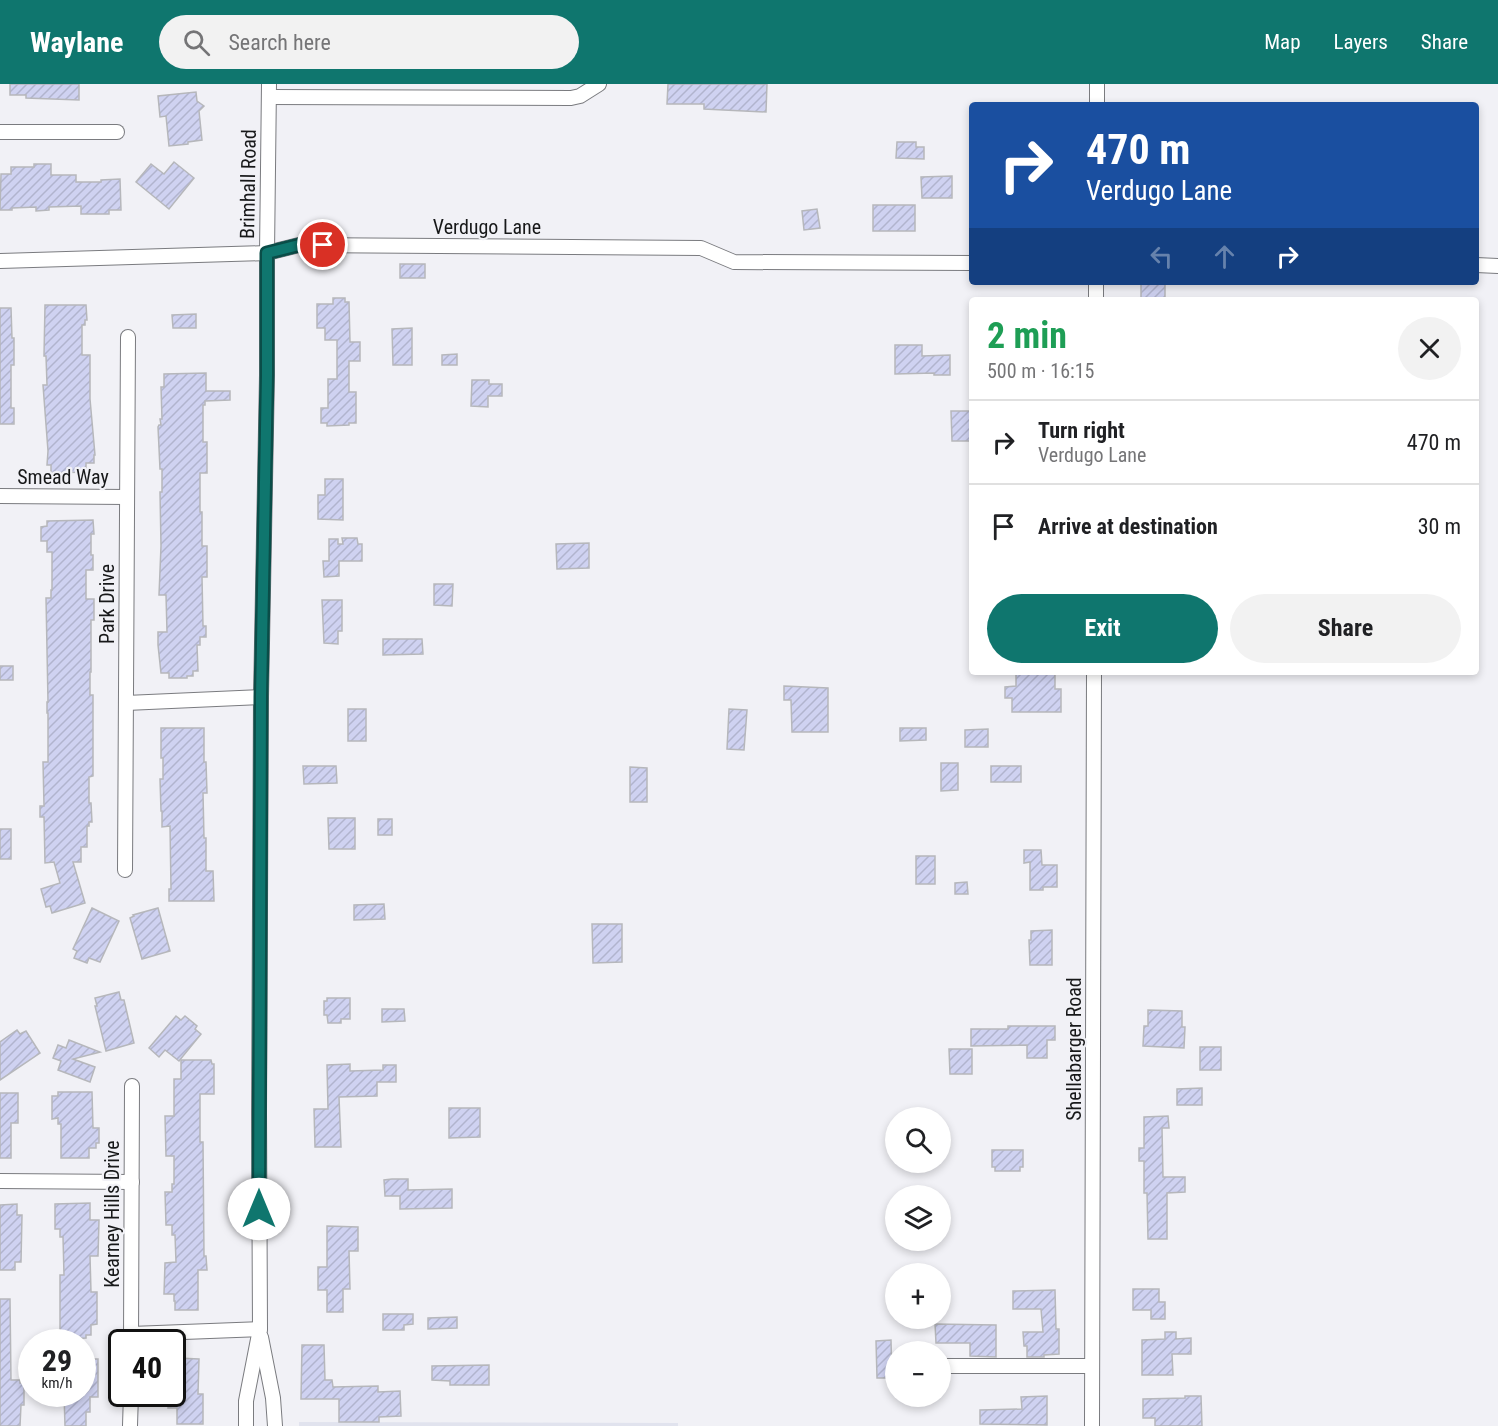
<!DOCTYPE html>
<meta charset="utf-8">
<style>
:root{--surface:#fff;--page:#f2f2f2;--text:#202124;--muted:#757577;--line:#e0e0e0;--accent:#0f766e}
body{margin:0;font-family:"Roboto Condensed",sans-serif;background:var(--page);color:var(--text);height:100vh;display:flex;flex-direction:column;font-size:22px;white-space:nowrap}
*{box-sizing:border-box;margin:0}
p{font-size:20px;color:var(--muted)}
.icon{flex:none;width:33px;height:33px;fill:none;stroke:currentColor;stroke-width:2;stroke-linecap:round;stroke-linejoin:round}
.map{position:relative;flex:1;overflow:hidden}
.details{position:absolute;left:969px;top:213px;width:510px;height:378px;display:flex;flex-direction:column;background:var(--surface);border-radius:6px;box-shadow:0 3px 9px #0003}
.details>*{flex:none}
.top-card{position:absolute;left:969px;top:18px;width:510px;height:183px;border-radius:6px;box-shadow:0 3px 9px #0003;background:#1a4fa0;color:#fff;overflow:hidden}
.fabs{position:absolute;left:885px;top:1023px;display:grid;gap:12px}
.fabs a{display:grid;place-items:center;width:66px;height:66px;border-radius:50%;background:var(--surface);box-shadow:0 3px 9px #0003;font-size:30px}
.speed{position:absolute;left:18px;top:1245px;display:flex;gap:12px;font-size:30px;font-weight:700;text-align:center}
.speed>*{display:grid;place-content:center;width:78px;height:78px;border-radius:50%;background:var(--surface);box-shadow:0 3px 9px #0003;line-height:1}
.speed small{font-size:15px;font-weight:400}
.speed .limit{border:3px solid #111;border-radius:9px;background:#fff;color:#111}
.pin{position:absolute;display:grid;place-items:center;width:51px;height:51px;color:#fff;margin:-26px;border:3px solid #fff;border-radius:50%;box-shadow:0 2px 6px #0007}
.me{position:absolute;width:66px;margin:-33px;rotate:0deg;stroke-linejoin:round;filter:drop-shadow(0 0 4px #0008)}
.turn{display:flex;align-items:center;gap:21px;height:126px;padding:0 18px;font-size:27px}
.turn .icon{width:78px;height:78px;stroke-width:2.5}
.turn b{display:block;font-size:42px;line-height:51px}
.lanes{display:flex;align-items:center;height:57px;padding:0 18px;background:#0003;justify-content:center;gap:30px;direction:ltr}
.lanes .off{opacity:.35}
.round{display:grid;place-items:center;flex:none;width:63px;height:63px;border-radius:32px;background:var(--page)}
.overview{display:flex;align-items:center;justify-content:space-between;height:102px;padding:0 18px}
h1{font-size:36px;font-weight:700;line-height:45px;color:#1e9e55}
.cta{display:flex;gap:12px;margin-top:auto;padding:12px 18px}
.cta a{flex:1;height:69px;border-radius:36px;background:var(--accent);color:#fff;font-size:24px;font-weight:700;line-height:69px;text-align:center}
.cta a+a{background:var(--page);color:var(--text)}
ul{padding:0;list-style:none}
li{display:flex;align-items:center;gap:18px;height:84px;padding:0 18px;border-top:2px solid var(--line)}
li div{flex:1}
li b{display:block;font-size:22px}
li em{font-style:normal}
header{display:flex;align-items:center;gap:36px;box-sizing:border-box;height:84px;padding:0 30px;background:var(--accent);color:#fff}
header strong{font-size:28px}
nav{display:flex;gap:33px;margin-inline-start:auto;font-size:21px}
.search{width:420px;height:54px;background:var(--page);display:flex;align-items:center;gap:15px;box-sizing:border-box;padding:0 21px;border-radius:33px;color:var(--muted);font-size:22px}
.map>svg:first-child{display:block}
.built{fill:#e1e3ee}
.building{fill:url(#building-hatch);stroke:#b6b7bb;stroke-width:1.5}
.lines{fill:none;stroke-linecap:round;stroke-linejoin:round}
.minor-casing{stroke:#7a7b7f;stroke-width:16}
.minor{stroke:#fff;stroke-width:14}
.route-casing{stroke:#0a4d48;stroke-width:15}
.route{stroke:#0f766e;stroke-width:10}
.labels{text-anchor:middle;stroke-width:4.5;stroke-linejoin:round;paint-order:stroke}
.street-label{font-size:20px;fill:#171819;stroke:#f1f1f6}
</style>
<header>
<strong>Waylane</strong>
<div class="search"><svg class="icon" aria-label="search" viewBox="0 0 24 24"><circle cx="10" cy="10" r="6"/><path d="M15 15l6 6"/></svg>Search here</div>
<nav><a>Map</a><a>Layers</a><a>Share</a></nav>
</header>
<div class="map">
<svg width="1498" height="1342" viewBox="0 0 1498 1342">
<defs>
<pattern id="building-hatch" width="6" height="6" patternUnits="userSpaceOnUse" patternTransform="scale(1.5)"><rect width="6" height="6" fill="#cfd2f1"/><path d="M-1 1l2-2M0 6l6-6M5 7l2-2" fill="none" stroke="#b1b4ce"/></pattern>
</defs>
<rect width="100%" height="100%" fill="#f1f1f6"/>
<polygon class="built" points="299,1338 678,1339 678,1342 299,1342"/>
<g class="building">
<polygon points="10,0 79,0 79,16 26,14 26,11 10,11"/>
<polygon points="668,0 767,0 766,28 704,25 704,20 667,20"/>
<polygon points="196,8 197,17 204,22 199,27 202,56 188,58 188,60 169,62 166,32 160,33 158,12"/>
<polygon points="897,58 916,58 916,63 924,63 924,75 896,74"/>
<polygon points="174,78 194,94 169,125 136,98 151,80 164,90"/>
<polygon points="34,80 51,80 51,91 76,91 76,98 101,98 101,96 120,95 121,126 109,126 109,130 81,130 81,122 49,123 49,126 36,127 36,123 12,124 12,126 0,126 1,90 11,90 11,83 34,83"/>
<polygon points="952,92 952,114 922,114 921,93"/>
<rect x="873" y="121" width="42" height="26"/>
<polygon points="817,125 820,144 804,146 802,127"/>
<rect x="400" y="180" width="25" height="14"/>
<polygon points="1146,198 1165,198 1165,216 1141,216 1141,199 1146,199"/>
<polygon points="333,214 345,214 345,218 349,218 350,258 360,258 360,277 349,277 349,308 356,308 356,339 349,339 349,341 327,342 327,339 321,339 321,324 328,324 328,295 337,295 337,256 325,256 325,244 317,244 317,220 333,220"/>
<polygon points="45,221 86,221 87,236 85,236 85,241 82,241 82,271 90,271 90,315 95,371 94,371 94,379 86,379 86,388 51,389 51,381 47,381 48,367 43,301 47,301 46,272 44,272"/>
<polygon points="0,224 11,224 12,254 14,254 14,281 11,281 11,324 14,324 14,340 0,340"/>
<polygon points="196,230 196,244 173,244 172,231"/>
<polygon points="412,244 412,281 393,281 392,245"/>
<polygon points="895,261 922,261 922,272 950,271 950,291 934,291 934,289 895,290"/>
<polygon points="457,270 457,281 442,281 442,271"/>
<polygon points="206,289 206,307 230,307 230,316 205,317 205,321 203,321 203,358 207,358 207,389 200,389 200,428 202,428 202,462 207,462 207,493 202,493 203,542 206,542 206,553 200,553 200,561 197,561 198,587 193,587 193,592 187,592 187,594 169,594 169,589 161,589 158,561 158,548 167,548 166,511 159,511 161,462 160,408 162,408 162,385 160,385 158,343 159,341 161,341 160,335 162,335 161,303 164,303 164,290"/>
<polygon points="472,296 489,296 489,300 502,300 502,312 488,312 488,323 471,322"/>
<polygon points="951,327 972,327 972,357 952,357"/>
<polygon points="325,395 343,395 343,436 318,435 318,411 325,411"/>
<polygon points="93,436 94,450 91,450 91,471 93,471 93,486 86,486 86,515 94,515 94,536 91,536 91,588 90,588 90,611 93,611 93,692 89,693 89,719 91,719 92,738 89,738 89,742 87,742 87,763 81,763 81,778 73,778 85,819 52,829 50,822 46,823 41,805 60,799 54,778 45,779 44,733 40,733 40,722 44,722 43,678 48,678 48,629 47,629 47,618 48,618 46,514 51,514 51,506 52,506 52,468 47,468 47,457 41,457 41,443 47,442 47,437"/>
<polygon points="342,454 357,454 358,460 362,460 362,477 339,477 339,492 324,493 323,477 329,477 329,455 338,455 338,460 343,460"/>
<polygon points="589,459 589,484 557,485 556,460"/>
<polygon points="434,500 453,500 452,522 434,521"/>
<polygon points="322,516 342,516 342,547 338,547 338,560 324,559"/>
<polygon points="383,555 422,555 423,570 383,571"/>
<rect x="0" y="582" width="13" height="14"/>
<polygon points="1016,588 1055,588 1055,605 1061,605 1061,628 1012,628 1012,614 1005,614 1005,603 1016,602"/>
<polygon points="784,602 828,604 828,648 792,648 791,616 784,616"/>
<rect x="348" y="625" width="18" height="32"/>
<polygon points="729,625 747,626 744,666 727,665"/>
<polygon points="161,644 204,644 204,678 206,678 207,709 203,709 204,754 206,754 206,787 213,787 214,817 169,817 169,805 171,805 170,742 162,743 162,727 161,727 160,695 163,695 163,674 161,674"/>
<polygon points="900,644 926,644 926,656 900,657"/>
<polygon points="988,645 988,663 965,663 965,646"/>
<polygon points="941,679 958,679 958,706 941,707"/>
<polygon points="303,682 336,682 337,699 304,700"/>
<rect x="991" y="682" width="30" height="16"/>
<polygon points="630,683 647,684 647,718 630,718"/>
<polygon points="328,734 355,734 355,765 329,765"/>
<rect x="378" y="735" width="14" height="16"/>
<rect x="0" y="745" width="11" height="30"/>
<polygon points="1024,766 1041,766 1042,781 1057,781 1057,803 1043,803 1043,806 1030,806 1030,778 1024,779"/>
<rect x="916" y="772" width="19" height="28"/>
<polygon points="967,798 968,810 955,810 955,799"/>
<polygon points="384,820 385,835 354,836 354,821"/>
<polygon points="92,824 119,837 100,878 89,874 87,879 74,874 77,867 73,865"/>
<polygon points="158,824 170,867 142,875 130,834 134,832 133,831"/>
<polygon points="592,840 622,840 622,878 593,879"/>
<polygon points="1052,846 1052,881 1030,881 1029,856 1031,856 1031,847"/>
<polygon points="119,908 121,916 124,916 134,959 106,967 95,922 97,922 95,914"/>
<polygon points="327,914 350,914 350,935 341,935 341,939 328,939 327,931 324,931 324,917 327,917"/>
<polygon points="382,925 404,925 405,937 382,938"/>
<polygon points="1148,926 1182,927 1182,943 1185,943 1184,964 1143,962 1144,942 1148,942"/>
<polygon points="176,932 181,936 185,932 197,942 195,945 201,950 179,977 165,966 159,973 149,964"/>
<polygon points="1008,942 1055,942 1055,956 1047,956 1047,974 1027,974 1027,961 971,962 971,945 1008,945"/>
<polygon points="17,946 20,950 26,947 40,969 0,996 0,958"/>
<polygon points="69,956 100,968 73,975 95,983 90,998 58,986 61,977 53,974 58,961 66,964"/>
<rect x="1200" y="963" width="21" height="23"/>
<polygon points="949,965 972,965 972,990 950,990"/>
<polygon points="181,976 211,976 212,980 214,980 214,1010 200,1010 200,1058 203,1058 204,1172 206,1172 207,1186 198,1186 198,1226 175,1226 175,1217 174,1217 174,1210 164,1210 165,1179 176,1178 175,1151 172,1151 172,1141 166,1141 165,1108 172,1108 172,1100 174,1100 174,1072 166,1072 165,1032 174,1032 174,995 181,995"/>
<polygon points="350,980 350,987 383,986 383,981 396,981 396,998 377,998 377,1012 339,1013 341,1063 315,1063 314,1025 328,1025 327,981"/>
<polygon points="1202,1004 1202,1021 1177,1021 1177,1005"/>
<polygon points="58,1008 92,1008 93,1044 99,1044 99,1059 96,1059 96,1064 89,1064 89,1074 61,1074 61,1040 58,1040 58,1034 52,1035 52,1012 58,1012"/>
<polygon points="0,1009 18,1009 18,1039 11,1039 11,1074 0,1074"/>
<polygon points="449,1024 480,1024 480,1053 449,1054"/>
<polygon points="1168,1032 1169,1044 1162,1044 1163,1093 1185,1093 1185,1108 1167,1109 1167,1155 1148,1155 1147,1109 1144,1109 1144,1077 1139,1077 1139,1064 1144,1064 1144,1033"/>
<polygon points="992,1066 1023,1066 1023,1083 1020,1083 1020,1087 995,1087 995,1083 992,1083"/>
<polygon points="392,1095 408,1095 408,1106 452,1105 452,1124 400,1125 400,1112 385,1112 384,1096"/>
<polygon points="90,1119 90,1136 99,1136 98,1172 90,1172 91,1208 97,1208 97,1240 91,1241 91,1251 86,1251 86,1254 60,1255 60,1191 64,1191 63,1153 60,1153 60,1145 55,1145 55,1120"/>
<polygon points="17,1120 17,1131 22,1131 21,1178 15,1178 15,1186 0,1186 0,1121"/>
<polygon points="327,1142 358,1143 358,1167 349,1167 350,1205 343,1205 343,1228 327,1228 327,1206 318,1206 318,1183 327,1183"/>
<polygon points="1133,1205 1159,1205 1159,1218 1165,1218 1165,1235 1151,1235 1151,1226 1133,1226"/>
<polygon points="1055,1206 1056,1245 1059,1245 1059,1270 1044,1271 1044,1273 1027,1273 1027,1262 1024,1262 1023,1248 1043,1248 1041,1225 1013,1225 1013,1207"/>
<polygon points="0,1215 10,1215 11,1296 20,1296 20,1299 24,1299 24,1321 21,1321 20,1342 0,1342"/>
<polygon points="383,1230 413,1230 413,1240 404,1241 404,1246 383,1246"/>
<polygon points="457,1233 457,1244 428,1245 428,1234"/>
<polygon points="935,1240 996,1241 996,1273 970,1272 970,1259 936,1259"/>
<polygon points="1165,1248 1176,1248 1176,1255 1191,1254 1191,1270 1172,1270 1173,1291 1142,1291 1142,1256 1165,1255"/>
<polygon points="891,1256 892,1294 877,1294 876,1257"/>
<polygon points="302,1261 324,1261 325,1296 332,1296 333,1303 378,1302 378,1308 400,1307 401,1332 379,1333 379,1338 339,1338 339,1315 301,1315"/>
<polygon points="177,1274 199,1275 198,1310 203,1310 203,1340 177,1340 177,1324 168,1324 169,1310 172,1310 173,1282 176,1282"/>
<polygon points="82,1275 98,1275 98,1313 90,1313 90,1328 86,1328 86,1342 65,1342 64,1310 82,1310"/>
<polygon points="489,1281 489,1301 450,1301 450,1297 432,1296 432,1282"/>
<polygon points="1047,1312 1047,1341 980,1340 980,1326 1022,1325 1021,1313"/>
<polygon points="1185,1312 1201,1312 1202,1342 1155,1342 1155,1334 1143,1334 1143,1315 1185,1314"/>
</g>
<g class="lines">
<g class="minor-casing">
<g id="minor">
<polyline points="269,13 571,14 580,12 599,0"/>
<polyline points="1097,21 1097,0"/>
<polyline points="0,48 117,48"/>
<polyline points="0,177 267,169 299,161 701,164 734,178 972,179"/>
<polyline points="1476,181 1498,182"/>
<polyline points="1096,216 1096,198"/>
<polyline points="0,412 127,413"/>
<polyline points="126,619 261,613"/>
<polyline points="125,786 128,253"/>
<polyline points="0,1097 132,1098"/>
<polyline points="131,1250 260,1245"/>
<polyline points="261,1253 273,1314 275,1342"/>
<polyline points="131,1258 132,1002"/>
<polyline points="940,1282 1092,1282"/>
<polyline points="130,1342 131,1310"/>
<polyline points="246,1342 246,1317 260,1245 259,1029 261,613 267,291 267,169 269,0"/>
<polyline points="1092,1342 1094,588"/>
</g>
</g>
<use href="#minor" class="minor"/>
</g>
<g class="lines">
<g class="route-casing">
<polyline id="route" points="259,1125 261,613 267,291 267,169 299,161 323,161"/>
</g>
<use href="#route" class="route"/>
</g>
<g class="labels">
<g class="street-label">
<text transform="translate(248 100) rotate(-89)" y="7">Brimhall Road</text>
<text x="487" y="150">Verdugo Lane</text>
<text x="63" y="400">Smead Way</text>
<text transform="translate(107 520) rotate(-90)" y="7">Park Drive</text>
<text transform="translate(1074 965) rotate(-90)" y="7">Shellabarger Road</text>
<text transform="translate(112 1130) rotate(-90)" y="7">Kearney Hills Drive</text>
</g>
</g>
</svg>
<div class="fabs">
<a><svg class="icon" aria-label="search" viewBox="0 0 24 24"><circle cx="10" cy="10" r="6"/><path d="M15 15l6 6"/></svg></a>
<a><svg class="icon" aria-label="layers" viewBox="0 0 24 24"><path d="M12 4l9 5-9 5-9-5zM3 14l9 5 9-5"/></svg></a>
<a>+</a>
<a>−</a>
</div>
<div class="speed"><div>29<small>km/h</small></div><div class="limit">40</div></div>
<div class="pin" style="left:323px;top:161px;background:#d93025"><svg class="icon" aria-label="arrive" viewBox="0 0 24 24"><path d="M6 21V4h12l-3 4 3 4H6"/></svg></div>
<svg class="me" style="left:259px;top:1125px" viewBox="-20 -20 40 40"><circle r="19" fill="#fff"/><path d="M0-13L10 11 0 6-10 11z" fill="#0f766e"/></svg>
<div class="top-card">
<div class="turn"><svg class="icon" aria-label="right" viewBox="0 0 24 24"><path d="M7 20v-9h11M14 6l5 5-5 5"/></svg><div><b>470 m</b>Verdugo Lane</div></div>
<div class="lanes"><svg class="icon off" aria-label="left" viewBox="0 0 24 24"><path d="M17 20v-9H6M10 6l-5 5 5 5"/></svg><svg class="icon off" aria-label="ahead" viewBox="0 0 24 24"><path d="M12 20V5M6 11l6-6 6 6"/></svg><svg class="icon" aria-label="right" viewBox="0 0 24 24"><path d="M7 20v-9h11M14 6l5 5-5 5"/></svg></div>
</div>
<section class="details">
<div class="overview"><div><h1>2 min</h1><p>500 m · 16:15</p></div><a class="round"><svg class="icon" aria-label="close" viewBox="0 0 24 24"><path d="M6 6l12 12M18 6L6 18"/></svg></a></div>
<ul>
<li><svg class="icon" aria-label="right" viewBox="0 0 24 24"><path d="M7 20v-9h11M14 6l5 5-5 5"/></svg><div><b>Turn right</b><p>Verdugo Lane</p></div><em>470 m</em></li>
<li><svg class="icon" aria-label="arrive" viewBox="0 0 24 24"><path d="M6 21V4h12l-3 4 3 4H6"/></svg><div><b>Arrive at destination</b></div><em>30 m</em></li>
</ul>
<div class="cta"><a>Exit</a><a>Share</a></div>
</section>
</div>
